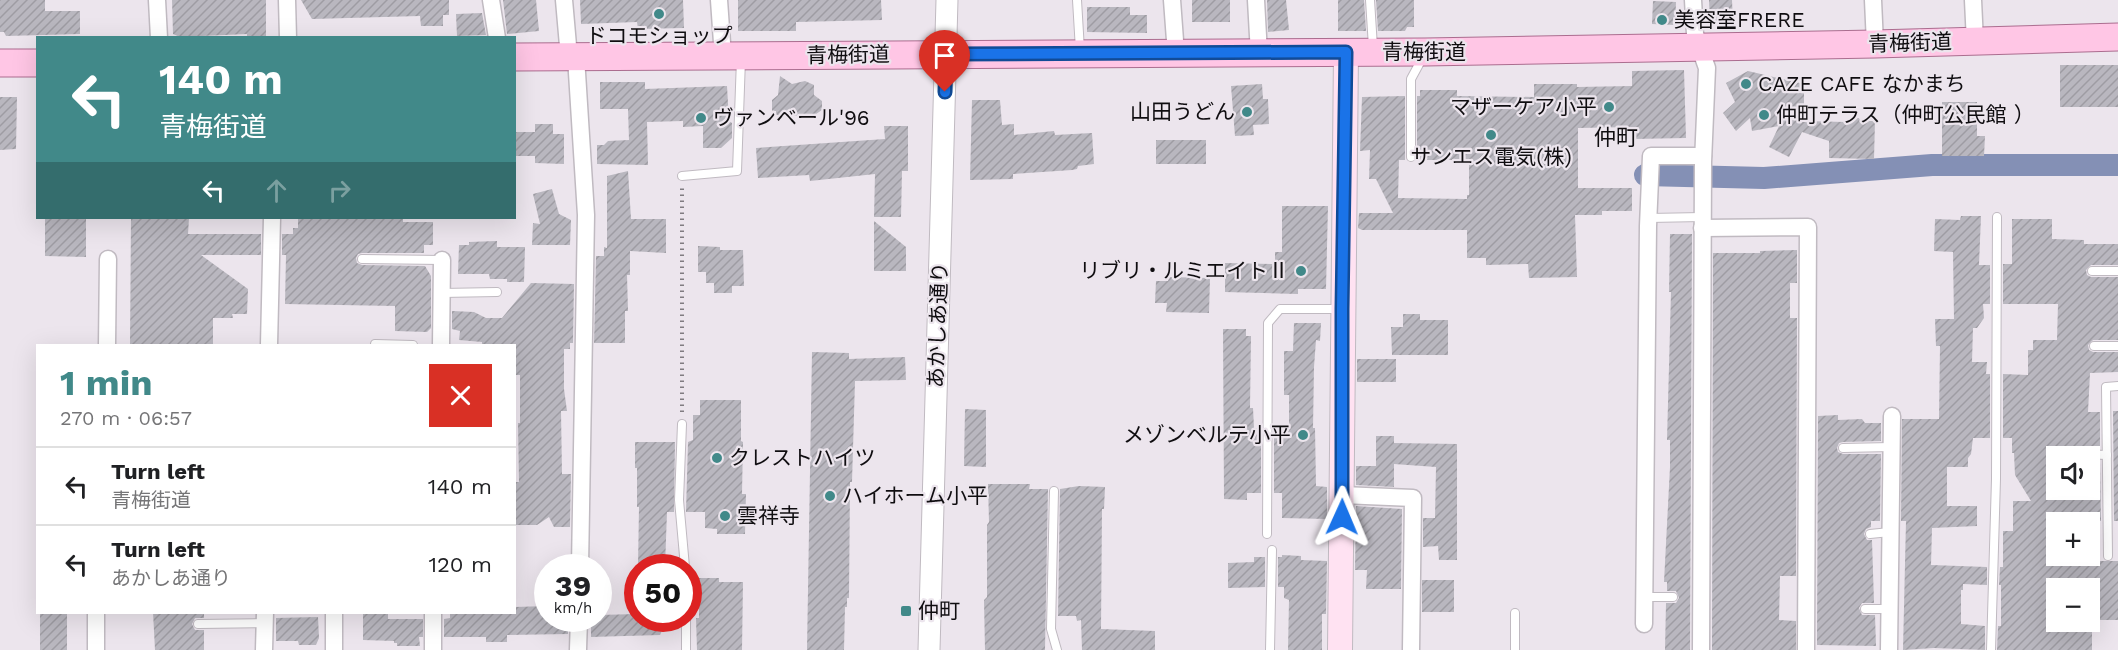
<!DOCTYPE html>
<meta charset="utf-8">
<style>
:root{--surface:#fff;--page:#f6f6f6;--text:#202124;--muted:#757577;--line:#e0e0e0;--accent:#418989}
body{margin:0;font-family:"Work Sans","Noto Sans JP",sans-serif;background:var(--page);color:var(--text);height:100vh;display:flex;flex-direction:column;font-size:22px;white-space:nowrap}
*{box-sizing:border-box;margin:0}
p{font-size:20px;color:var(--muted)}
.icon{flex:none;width:33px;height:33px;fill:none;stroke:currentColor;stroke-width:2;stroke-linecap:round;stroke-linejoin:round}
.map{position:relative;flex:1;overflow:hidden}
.details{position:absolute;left:36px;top:344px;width:480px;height:270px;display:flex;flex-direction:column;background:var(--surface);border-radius:0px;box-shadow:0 6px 24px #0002}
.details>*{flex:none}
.guide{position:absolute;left:36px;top:36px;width:480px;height:183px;border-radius:0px;box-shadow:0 6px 24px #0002;background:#418989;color:#fff;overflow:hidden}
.controls{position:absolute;left:2046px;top:446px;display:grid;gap:12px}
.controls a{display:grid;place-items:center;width:54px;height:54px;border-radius:0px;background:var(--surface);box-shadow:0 6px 24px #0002;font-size:30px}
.speed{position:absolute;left:534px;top:554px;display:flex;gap:12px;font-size:30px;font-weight:700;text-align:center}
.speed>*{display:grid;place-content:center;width:78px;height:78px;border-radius:50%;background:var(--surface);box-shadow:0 6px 24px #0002;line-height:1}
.speed small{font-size:15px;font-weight:400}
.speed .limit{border:9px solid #d22;background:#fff;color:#111}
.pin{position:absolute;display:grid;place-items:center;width:51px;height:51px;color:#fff;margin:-62px -26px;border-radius:50% 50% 50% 0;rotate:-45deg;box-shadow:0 0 6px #0007}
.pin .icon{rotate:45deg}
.me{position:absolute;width:66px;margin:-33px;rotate:1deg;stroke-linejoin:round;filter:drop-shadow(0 0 4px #0008)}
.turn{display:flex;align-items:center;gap:21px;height:126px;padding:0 24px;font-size:27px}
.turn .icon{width:78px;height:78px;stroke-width:2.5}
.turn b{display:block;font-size:42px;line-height:51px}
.lanes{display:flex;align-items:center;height:57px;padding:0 24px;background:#0003;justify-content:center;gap:30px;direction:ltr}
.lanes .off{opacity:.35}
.round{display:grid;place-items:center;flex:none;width:63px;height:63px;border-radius:0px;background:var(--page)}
.summary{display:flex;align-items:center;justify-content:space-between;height:102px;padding:0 24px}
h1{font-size:36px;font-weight:700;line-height:45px;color:var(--accent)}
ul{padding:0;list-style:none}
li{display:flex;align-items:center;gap:18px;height:78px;padding:0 24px;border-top:2px solid var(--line)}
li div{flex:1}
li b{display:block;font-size:22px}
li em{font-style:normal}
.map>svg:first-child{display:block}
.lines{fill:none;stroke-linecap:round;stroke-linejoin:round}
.canal{stroke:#8490b5;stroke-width:22}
.building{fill:url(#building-hatch)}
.service-casing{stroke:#c0bac1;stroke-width:10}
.minor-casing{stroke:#c0bac1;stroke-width:19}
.tertiary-casing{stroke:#c0bac1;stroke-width:23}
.secondary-casing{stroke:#c0bac1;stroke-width:26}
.primary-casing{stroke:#ab6d8f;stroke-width:29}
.path{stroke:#807c81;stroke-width:4;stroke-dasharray:1.5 4.5;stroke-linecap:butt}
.service{stroke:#fff;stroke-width:8}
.minor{stroke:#fff;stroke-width:16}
.tertiary{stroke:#fff;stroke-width:21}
.secondary{stroke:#ffe2f2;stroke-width:24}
.primary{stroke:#ffc6e5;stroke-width:27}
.route-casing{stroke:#114b97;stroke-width:15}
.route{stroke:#1a73e8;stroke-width:10}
.poi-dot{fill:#418989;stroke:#ece5ed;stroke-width:2}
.labels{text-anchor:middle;stroke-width:4.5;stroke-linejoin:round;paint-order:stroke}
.poi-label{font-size:21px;fill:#0f0d10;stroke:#ece5ed;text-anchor:start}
.street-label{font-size:21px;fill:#0f0d10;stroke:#ece5ed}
.neighbourhood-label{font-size:22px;fill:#0f0d10;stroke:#ece5ed}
</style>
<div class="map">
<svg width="2118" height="650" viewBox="0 0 2118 650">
<defs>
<pattern id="building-hatch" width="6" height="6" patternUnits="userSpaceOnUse" patternTransform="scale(1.5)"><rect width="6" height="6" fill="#b9b7bf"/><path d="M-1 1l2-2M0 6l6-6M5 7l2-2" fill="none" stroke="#9e9ca3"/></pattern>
</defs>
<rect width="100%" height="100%" fill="#ece5ed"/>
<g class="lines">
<polyline class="canal" points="1645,175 1764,178 1932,165 2118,165"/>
</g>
<g class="building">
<polygon points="0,0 45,0 45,11 80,11 80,34 6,36 4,32 0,32"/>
<polygon points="172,0 266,0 266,37 247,37 247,34 180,37 173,34"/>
<polygon points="301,0 449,0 449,15 443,15 443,26 421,26 420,16 312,19"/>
<polygon points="503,0 536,0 539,31 507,34"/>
<polygon points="580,0 683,0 684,28 638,29 637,22 581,24"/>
<polygon points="738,0 881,0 882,20 796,22 796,31 738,31"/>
<rect x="1192" y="0" width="38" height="22"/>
<polygon points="1267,0 1286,0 1289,30 1268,32"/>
<polygon points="1338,0 1364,0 1366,31 1338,31"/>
<polygon points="1376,0 1414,0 1414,27 1407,27 1405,31 1378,31"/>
<polygon points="1709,0 1732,0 1733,23 1710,24"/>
<polygon points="1653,1 1676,2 1675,25 1652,24"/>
<polygon points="1087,7 1130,7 1130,15 1147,15 1147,33 1087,32"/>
<polygon points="482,13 486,35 457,36 456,14"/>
<rect x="2060" y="65" width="58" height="42"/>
<polygon points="1684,70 1686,138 1633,139 1633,127 1578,128 1578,188 1632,188 1632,211 1602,211 1602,215 1575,215 1577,277 1529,278 1528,264 1486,265 1486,258 1467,258 1467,230 1362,230 1358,228 1359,213 1393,213 1376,179 1369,179 1370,150 1360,151 1362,97 1405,96 1405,160 1399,160 1398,198 1467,199 1467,195 1469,195 1469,160 1417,160 1417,96 1420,96 1420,90 1457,90 1457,96 1534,97 1534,84 1577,84 1577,87 1632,86 1632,71"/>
<polygon points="1748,71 1804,84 1804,121 1845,122 1848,119 1859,118 1860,121 1875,121 1874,159 1829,158 1829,141 1802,132 1789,157 1769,147 1779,126 1752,131 1750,118 1736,131 1723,113 1735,102 1726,83"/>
<polygon points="780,76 792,84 805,81 814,85 814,95 822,101 822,110 813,116 776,115 776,111 772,111 772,100 778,95"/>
<polygon points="600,82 645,82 645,89 727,86 729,121 732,123 732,138 721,148 703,148 703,126 683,127 683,121 647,122 648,165 597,164 597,145 604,145 608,141 629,140 628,109 600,109"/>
<polygon points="1262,84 1263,99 1268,99 1269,124 1253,125 1254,135 1235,136 1231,86"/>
<polygon points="0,97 17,97 16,149 0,150"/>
<polygon points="972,100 1000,100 1002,125 1014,124 1014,135 1054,131 1055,135 1092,133 1094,164 1078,166 1077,169 1072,170 1013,174 1013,179 970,180"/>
<polygon points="1942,102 1977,102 1977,136 1985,136 1984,156 1942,156"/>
<polygon points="535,124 553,124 553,134 564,134 564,164 535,163 535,156 514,156 514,132 535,132"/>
<polygon points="884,126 908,126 908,171 902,171 901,217 874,217 875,174 810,181 809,175 758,178 756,148 885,139"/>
<rect x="1156" y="140" width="50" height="24"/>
<polygon points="628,171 631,219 666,219 666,253 630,251 630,275 627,275 628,311 625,311 625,343 594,343 596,256 604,256 604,247 607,248 607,176"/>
<polygon points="552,189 559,214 571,220 570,245 532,245 533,223 540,224 533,194"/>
<polygon points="1282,206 1328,206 1326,289 1298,289 1298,294 1225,292 1225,263 1275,264 1275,252 1282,252"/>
<polygon points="1961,216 1981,216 1979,265 1990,265 1990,304 1983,304 1984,318 1977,328 1973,328 1972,362 1987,362 1986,374 1990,374 1990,438 1973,438 1971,454 1968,458 1968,467 1947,467 1947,506 1977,506 1977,526 1932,528 1931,565 1987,567 1987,585 1963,584 1963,590 1961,590 1961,624 1985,626 1985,650 1934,648 1903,650 1906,521 1901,521 1902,419 1939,419 1940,346 1936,346 1935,319 1954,319 1953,252 1934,251 1935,219 1960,220"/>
<polygon points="45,218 86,218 86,257 45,256"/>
<polygon points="131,218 189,218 188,234 261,234 261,255 201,255 248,289 247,314 232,314 233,318 213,318 213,345 130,345"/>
<polygon points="298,218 403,218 403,222 433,222 433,245 424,245 424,253 362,253 358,254 356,258 357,263 362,265 425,266 431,276 431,328 427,332 395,331 395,306 285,304 286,255 282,255 282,234 293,234 293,228 298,228"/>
<polygon points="2012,219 2052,219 2052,239 2084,240 2084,244 2118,244 2118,265 2091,265 2086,270 2087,275 2091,277 2118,277 2118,340 2093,340 2088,345 2089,350 2093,352 2118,352 2118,372 2090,373 2088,412 2100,412 2100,448 2090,446 2056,447 2056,489 2090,489 2090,461 2100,461 2101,521 2056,522 2056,558 2090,557 2090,561 2118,561 2118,620 2090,620 2090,588 2056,588 2056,621 2092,621 2092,650 1997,650 1998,626 2001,626 2001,585 1999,585 2000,567 2003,567 2003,531 2013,531 2013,501 2031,501 2015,475 2014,453 2012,453 2012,438 2003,438 2003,374 2028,375 2028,350 2033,350 2033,340 2057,340 2058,304 2003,304 2003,264 2012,264"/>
<polygon points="874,221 906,247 906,271 874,271"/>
<polygon points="1670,234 1692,234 1690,650 1665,650 1666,603 1676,603 1679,598 1676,591 1667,591 1667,582 1664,582 1670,467 1670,440 1667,440 1671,292 1669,292"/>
<polygon points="497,241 497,247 525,247 524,282 507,282 507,279 490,279 489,274 458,274 459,245 469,245 469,242"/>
<polygon points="698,246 720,247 720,250 743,250 744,286 732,286 732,293 714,293 714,283 706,283 706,272 698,272"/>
<polygon points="1797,250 1797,283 1790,283 1790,318 1797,318 1796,576 1780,576 1779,620 1796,621 1796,650 1712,650 1713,253 1760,253 1760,251"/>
<polygon points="1169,277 1210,278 1209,313 1166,312 1167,303 1155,303 1156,281 1168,281"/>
<polygon points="531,283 574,284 573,343 570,343 570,349 564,349 564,389 567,411 561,411 562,474 571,474 570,527 554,527 549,517 537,525 514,525 514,482 519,482 518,423 520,423 520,375 514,375 514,345 482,345 482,342 459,340 460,331 452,329 452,311 474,312 486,318 502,318"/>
<polygon points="1403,314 1420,314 1420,320 1448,320 1448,355 1392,355 1391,327 1403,327"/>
<polygon points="1294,323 1321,323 1320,341 1316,340 1314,367 1313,428 1315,428 1316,486 1327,487 1327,519 1282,518 1282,493 1274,493 1274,428 1289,428 1289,395 1284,395 1284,351 1293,351"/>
<polygon points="1223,329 1246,329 1246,336 1251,336 1250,408 1253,408 1254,428 1261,428 1261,493 1247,493 1247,500 1224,499"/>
<polygon points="812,352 849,353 849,359 905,357 906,380 855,381 852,482 850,482 849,598 847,598 847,607 845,607 844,650 807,650"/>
<rect x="1357" y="359" width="39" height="23"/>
<polygon points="700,400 741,400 741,441 743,442 742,494 746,494 745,534 717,534 717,529 705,528 705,512 686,512 688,442 693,440 693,415 700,415"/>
<polygon points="965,409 986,410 986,467 964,466"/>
<polygon points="2113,411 2118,411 2118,521 2114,521"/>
<polygon points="1838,415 1838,420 1862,419 1865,423 1881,423 1881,441 1843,442 1839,443 1837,448 1838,452 1843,454 1881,454 1880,521 1871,521 1871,527 1866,529 1864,534 1867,540 1872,540 1874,603 1862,603 1859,608 1862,615 1875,615 1876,646 1817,645 1818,416"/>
<polygon points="1376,436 1394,436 1394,443 1457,444 1457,560 1439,560 1438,546 1423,547 1423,518 1435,518 1436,467 1394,464 1394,487 1356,485 1356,466 1376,466"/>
<polygon points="635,442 675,442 674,512 667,512 665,567 638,567 639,507 637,507 637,468 635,468"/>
<polygon points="988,484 1030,484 1029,489 1048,489 1045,650 985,650 984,600 987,597 987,525 989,522"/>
<polygon points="1079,486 1105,487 1104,509 1102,509 1101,629 1155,631 1155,650 1082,650 1081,620 1077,621 1076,616 1058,616 1060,489"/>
<polygon points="1356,506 1402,509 1401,589 1366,589 1367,570 1355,570"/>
<polygon points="1282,555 1301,556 1301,560 1327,561 1326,614 1322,614 1322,650 1288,650 1289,600 1284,598 1284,587 1278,587 1278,557 1282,557"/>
<polygon points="1254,557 1265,557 1265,587 1228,588 1228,563 1254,562"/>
<polygon points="699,578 719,578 719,582 743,582 742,650 697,650 696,618 699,618"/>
<rect x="1422" y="580" width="32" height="32"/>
<polygon points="548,606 548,618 568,618 568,634 507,635 507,642 486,642 486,637 444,637 444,619 450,618 450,612 514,612 514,607"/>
<rect x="40" y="612" width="27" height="38"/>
<polygon points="153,612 204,612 204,618 195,618 192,624 195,630 204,630 204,650 155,650"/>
<polygon points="363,612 388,612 388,619 423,619 423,637 419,637 420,646 397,646 397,643 394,643 394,641 363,640"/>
<polygon points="638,614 638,618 668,618 660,635 591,637 591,618 598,618 598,615"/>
<polygon points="318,617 319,638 316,645 299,645 298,641 276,641 276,618"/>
</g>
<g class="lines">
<g class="service-casing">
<g id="service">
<polyline points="1077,0 1080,50"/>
<polyline points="1370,0 1373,47"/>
<polyline points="1411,157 1411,79 1424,55"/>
<polyline points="682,176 737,171 741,59"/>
<polyline points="1649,218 1702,217"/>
<polyline points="362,259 442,260"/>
<polyline points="2092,271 2118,271"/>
<polyline points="442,293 497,292"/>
<polyline points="375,344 413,345"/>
<polyline points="2094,346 2118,346"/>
<polyline points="682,424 679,500 685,567"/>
<polyline points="1843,448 1891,447"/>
<polyline points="2080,454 2107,455"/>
<polyline points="1054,491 1051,629 1057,650"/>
<polyline points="1267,534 1268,323 1280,309 1342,309"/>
<polyline points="1870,534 1890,532"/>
<polyline points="2108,556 2106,387 2118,386"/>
<polyline points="1644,597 1673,597"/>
<polyline points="1865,609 1890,609"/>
<polyline points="198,624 265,623"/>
<polyline points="686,650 686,618"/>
<polyline points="1270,650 1272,550"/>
<polyline points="1515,650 1515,613"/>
<polyline points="1991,650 1996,479 1997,217"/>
</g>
</g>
<g class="minor-casing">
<g id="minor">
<polyline points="157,0 159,38"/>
<polyline points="287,0 288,38"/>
<polyline points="491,0 497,38"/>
<polyline points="564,0 569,57"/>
<polyline points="719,0 723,57"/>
<polyline points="1172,0 1176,54"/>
<polyline points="1256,0 1259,54"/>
<polyline points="1693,0 1695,34 1707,68 1703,162 1701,650"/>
<polyline points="1873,0 1875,44"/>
<polyline points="1973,0 1975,42"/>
<polyline points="576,57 586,215 580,567"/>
<polyline points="1702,228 1808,227 1806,650"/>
<polyline points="107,345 108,259"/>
<polyline points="269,345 272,218"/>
<polyline points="441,345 442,260"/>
<polyline points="1342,495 1413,498 1411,650"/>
<polyline points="1644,624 1648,226 1651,156 1703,156"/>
<polyline points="96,650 96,612"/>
<polyline points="264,650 265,612"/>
<polyline points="334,650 334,612"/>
<polyline points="433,650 433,612"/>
<polyline points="578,650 579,618"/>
<polyline points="1889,650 1892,416"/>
</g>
</g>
<g class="tertiary-casing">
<polyline id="tertiary" points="929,650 947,0"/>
</g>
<g class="secondary-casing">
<polyline id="secondary" points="1340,650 1346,52"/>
</g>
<g class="primary-casing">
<g id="primary">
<polyline points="514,57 1425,52 1875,44 2118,37"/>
<polyline points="0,63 38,63"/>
</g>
</g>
<polyline class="path" points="682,412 682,188"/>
<use href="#service" class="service"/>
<use href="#minor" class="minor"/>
<use href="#tertiary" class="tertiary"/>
<use href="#secondary" class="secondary"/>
<use href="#primary" class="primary"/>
</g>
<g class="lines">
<g class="route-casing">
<polyline id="route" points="945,92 946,54 1346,52 1342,309 1342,517"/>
</g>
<use href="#route" class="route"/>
</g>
<g class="poi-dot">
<circle cx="659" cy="14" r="6"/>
<circle cx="1662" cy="20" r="6"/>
<circle cx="1746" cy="84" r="6"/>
<circle cx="1609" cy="107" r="6"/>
<circle cx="1247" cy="112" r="6"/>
<circle cx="1764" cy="115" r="6"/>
<circle cx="701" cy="118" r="6"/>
<circle cx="1491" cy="135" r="6"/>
<circle cx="1301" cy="271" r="6"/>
<circle cx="1303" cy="435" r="6"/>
<circle cx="717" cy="458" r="6"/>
<circle cx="830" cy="496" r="6"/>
<circle cx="725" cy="516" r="6"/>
<rect x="900" y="605" width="12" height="12" rx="3"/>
</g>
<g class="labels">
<g class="poi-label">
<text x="1674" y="27">美容室FRERE</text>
<text x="659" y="43" text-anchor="middle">ドコモショップ</text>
<text x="1758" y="91">CAZE CAFE なかまち</text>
<text x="1597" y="114" text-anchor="end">マザーケア小平</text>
<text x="1235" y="119" text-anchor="end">山田うどん</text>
<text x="1776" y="122">仲町テラス（仲町公民館 ）</text>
<text x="713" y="125">ヴァンベール'96</text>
<text x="1491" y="164" text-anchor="middle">サンエス電気(株)</text>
<text x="1289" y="278" text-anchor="end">リブリ・ルミエイトⅡ</text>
<text x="1291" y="442" text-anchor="end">メゾンベルテ小平</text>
<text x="729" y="465">クレストハイツ</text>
<text x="842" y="503">ハイホーム小平</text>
<text x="737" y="523">雲祥寺</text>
<text x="918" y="618">仲町</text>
</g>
<g class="street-label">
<text transform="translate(1910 43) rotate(-2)" y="7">青梅街道</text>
<text x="1424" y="59">青梅街道</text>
<text transform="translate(848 55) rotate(-1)" y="7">青梅街道</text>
<text transform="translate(938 325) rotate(-88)" y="7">あかしあ通り</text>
</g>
<g class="neighbourhood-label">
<text x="1616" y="145">仲町</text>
</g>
</g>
</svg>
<div class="controls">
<a><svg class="icon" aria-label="sound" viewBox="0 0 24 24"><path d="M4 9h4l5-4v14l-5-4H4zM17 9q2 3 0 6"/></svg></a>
<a>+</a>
<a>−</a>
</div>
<div class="speed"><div>39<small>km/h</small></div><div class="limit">50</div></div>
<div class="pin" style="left:945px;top:92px;background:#d93025"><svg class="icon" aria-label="arrive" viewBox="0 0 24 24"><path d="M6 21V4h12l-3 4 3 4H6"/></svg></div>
<svg class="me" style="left:1342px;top:517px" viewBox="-20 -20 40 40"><path d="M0-17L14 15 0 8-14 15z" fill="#1a73e8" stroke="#fff" stroke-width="4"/></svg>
<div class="guide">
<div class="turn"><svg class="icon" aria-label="left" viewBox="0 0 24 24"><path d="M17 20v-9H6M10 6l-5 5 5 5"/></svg><div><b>140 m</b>青梅街道</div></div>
<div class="lanes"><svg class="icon" aria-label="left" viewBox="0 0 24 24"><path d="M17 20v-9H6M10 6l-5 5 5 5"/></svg><svg class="icon off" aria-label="ahead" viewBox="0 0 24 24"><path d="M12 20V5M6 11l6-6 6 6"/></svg><svg class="icon off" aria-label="right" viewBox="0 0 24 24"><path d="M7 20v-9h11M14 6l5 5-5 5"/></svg></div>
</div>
<section class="details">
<div class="summary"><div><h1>1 min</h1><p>270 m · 06:57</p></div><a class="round" style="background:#d93025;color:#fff"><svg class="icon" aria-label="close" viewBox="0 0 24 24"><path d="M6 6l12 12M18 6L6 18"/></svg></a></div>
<ul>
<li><svg class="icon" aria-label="left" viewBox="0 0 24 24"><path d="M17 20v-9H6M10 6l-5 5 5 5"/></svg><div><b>Turn left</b><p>青梅街道</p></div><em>140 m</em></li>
<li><svg class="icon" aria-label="left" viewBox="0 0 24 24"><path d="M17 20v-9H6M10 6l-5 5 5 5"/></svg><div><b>Turn left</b><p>あかしあ通り</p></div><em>120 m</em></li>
</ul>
</section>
</div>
